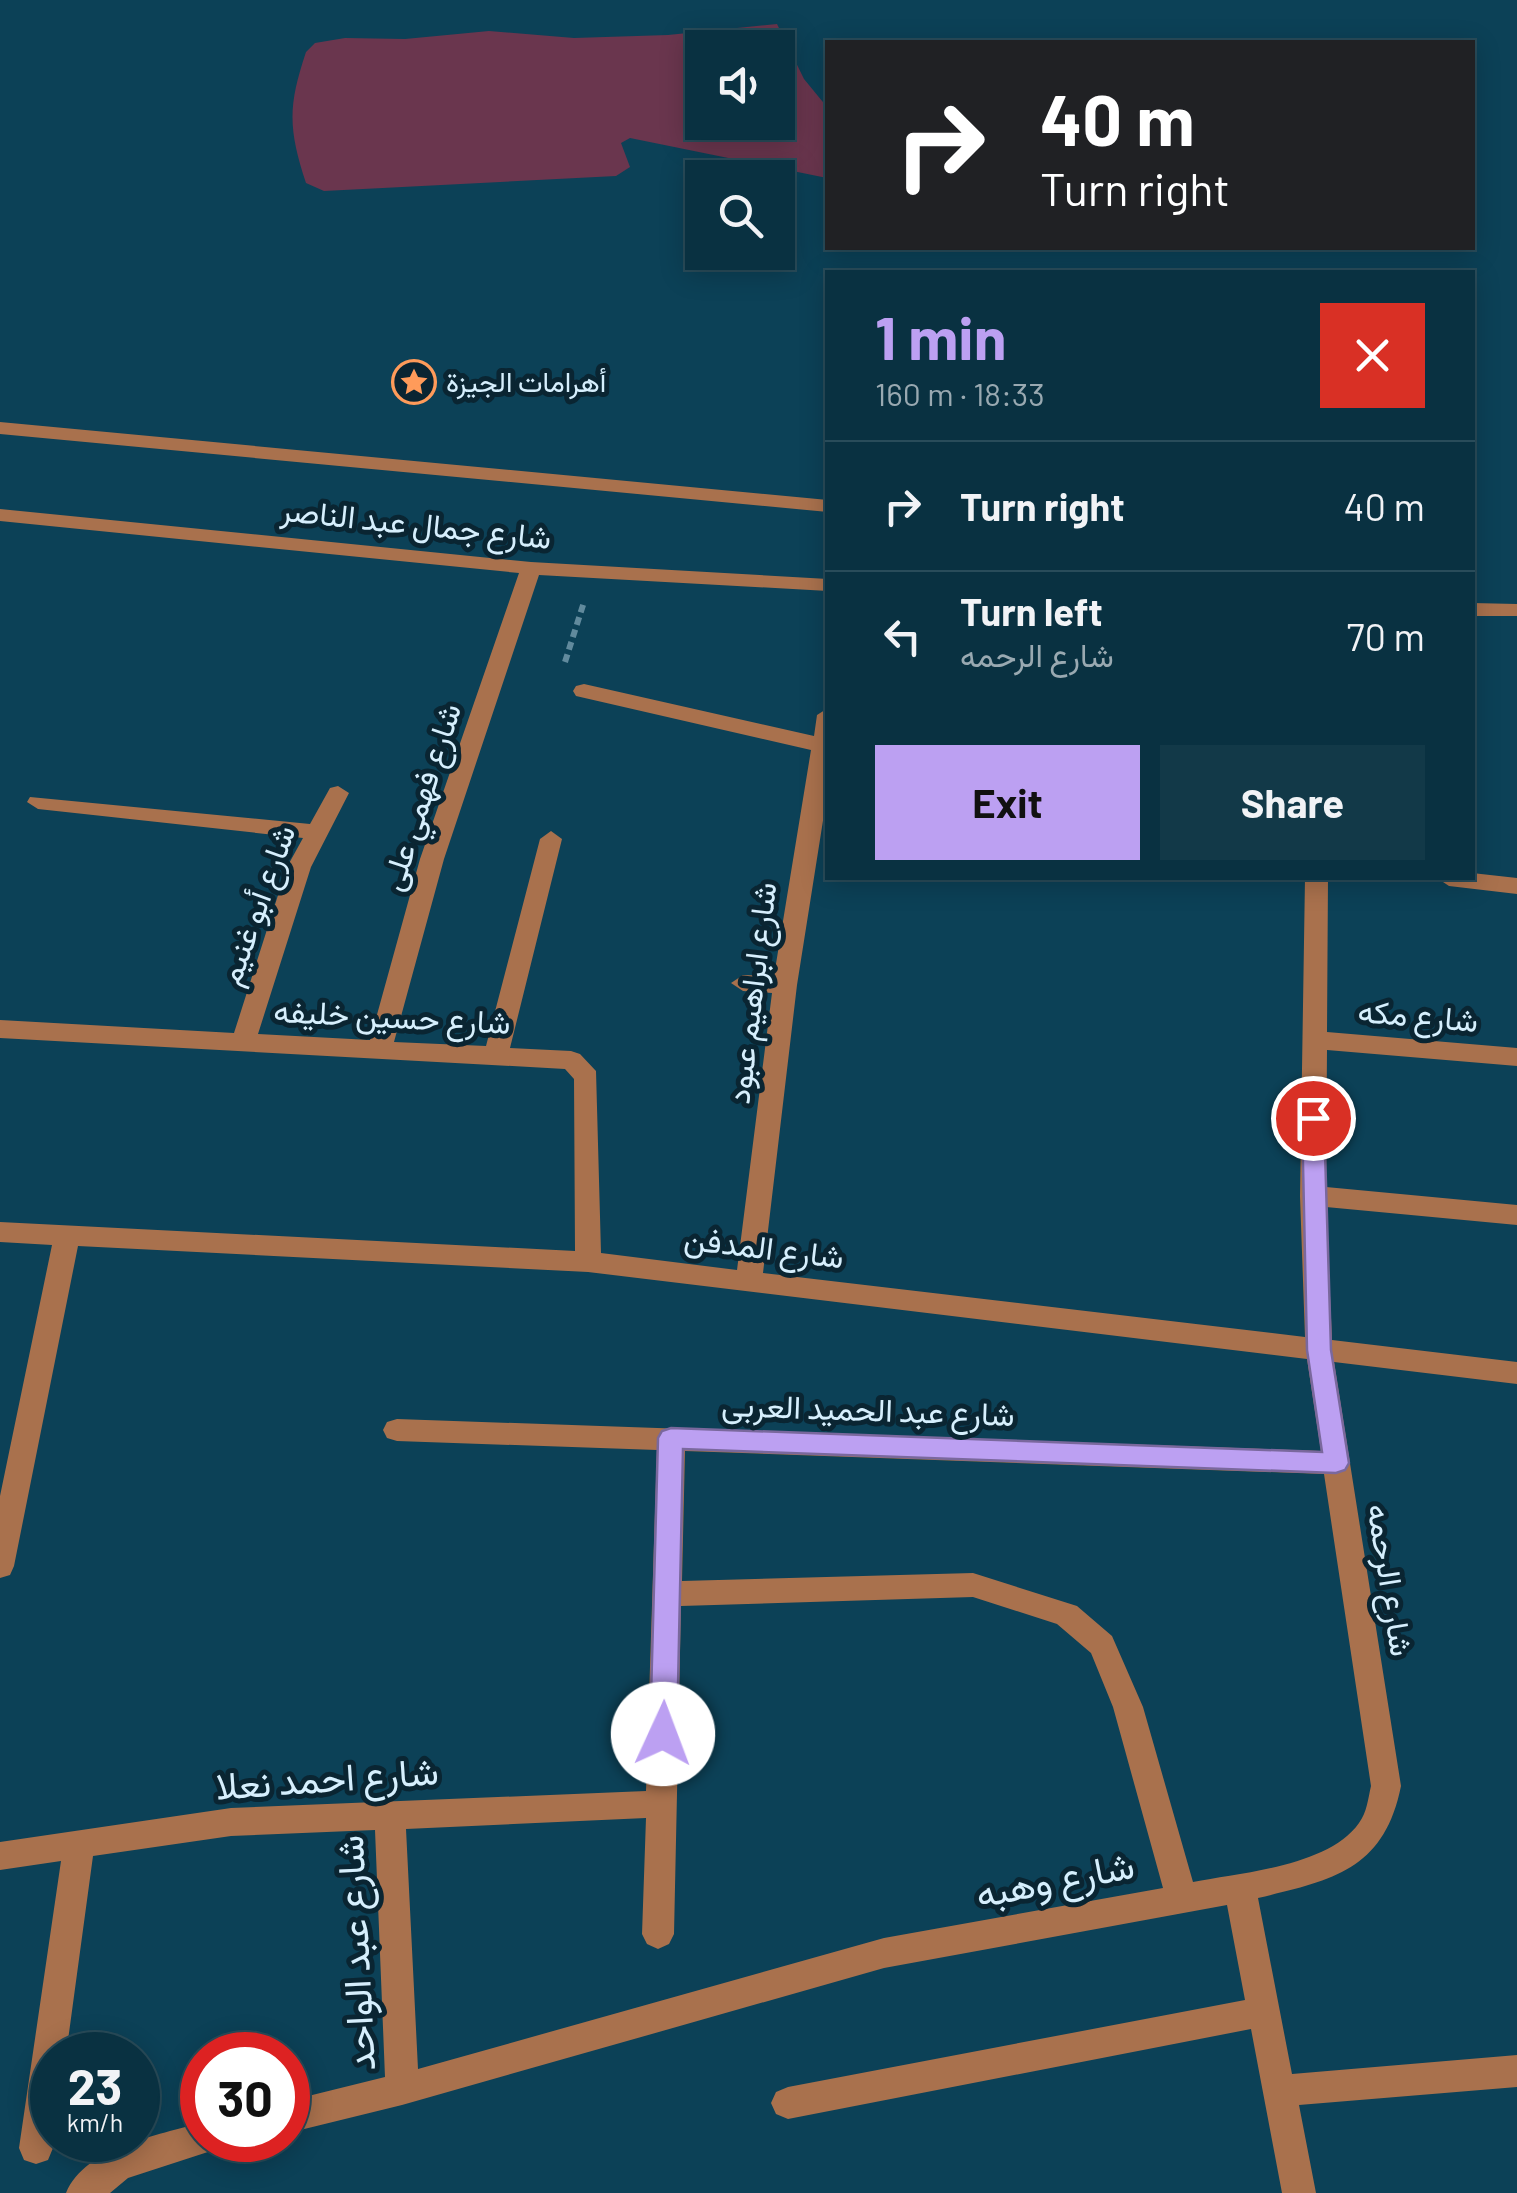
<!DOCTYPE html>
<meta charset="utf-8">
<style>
:root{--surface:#093141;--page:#123948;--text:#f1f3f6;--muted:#99a9b1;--line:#294c5a;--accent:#bca0f2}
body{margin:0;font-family:Barlow,Vazirmatn,sans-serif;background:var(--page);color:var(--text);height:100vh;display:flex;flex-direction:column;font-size:38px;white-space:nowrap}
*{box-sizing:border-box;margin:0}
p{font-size:32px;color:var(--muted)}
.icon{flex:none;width:55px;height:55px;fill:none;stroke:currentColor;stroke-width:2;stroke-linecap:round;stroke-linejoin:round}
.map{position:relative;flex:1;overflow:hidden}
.drawer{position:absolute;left:825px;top:270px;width:650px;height:610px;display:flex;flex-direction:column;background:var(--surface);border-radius:0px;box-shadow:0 5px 25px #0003,0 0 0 2px var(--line)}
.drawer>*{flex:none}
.top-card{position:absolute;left:825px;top:40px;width:650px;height:210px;border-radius:0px;box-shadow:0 5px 25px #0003,0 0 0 2px var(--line);background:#202124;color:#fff;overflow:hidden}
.controls{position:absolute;left:685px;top:30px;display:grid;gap:20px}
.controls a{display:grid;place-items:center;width:110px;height:110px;border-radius:0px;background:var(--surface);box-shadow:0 5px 25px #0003,0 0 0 2px var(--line);font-size:50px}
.speed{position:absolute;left:30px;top:2032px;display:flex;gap:20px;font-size:50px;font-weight:700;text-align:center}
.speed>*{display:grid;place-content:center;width:130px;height:130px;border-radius:50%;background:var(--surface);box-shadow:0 5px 25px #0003,0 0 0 2px var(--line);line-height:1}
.speed small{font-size:25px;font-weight:400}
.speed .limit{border:15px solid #d22;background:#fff;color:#111}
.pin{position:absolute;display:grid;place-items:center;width:85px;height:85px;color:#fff;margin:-42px;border:5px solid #fff;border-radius:50%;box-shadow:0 2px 10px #0007}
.me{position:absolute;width:110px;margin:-55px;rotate:2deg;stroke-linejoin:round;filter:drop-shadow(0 0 8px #0008)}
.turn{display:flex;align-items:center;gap:35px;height:210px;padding:0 50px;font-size:45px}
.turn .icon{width:130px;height:130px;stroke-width:2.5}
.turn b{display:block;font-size:70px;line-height:85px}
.round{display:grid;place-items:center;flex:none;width:105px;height:105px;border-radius:0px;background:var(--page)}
.headline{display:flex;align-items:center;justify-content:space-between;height:170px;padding:0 50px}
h1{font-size:60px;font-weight:700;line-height:75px;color:var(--accent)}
.primary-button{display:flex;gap:20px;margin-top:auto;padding:20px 50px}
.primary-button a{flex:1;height:115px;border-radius:0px;background:var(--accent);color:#111;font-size:40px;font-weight:700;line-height:115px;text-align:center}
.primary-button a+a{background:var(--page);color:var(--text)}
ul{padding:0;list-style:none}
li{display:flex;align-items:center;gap:30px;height:130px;padding:0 50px;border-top:2px solid var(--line)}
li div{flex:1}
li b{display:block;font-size:38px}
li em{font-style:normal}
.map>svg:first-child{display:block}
.green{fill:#6a364e;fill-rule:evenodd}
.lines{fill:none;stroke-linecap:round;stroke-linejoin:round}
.path{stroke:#618a9d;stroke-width:6;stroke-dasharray:8 5;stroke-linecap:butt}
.minor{fill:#a9714d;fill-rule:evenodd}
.route{fill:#bca0f2;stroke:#7a689d;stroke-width:2.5}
.labels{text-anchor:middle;stroke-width:10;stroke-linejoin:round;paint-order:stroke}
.far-poi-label{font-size:28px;fill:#d6effd;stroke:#0a2532;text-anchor:start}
.street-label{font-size:32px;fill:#d6effd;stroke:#0a2532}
.near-street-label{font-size:38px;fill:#d6effd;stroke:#0a2532}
</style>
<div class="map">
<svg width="1517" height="2193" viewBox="0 0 1517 2193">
<rect width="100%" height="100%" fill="#0c4157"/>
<path class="green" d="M777,24l27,55 23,28v71l-197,-40 -9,5 9,24 -14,9 -292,15 -18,-8c-18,-55 -18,-77 0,-131l9,-9 30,-5 60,1 84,-8 85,7 94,-3zM702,48h76v74h-76z"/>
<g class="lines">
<polyline class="path" points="565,662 584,602"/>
<g class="minor">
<polygon points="0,422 828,500 828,512 0,434"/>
<path d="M0,509l531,53 297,17v12l-289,-16 -95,284 -50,183 92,4 54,-207 11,-8 11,8 -52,209 61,3 9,3 16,17 5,182 136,17 35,-277 -29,-2 -12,-8 12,-8 31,1 37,-226 -235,-54 -3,-5 3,-5 8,-2 230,52 3,-21 11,-7v81l-31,196 -34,288 542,64 -5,-141 5,-318h23l-1,154 190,16v18l-190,-16 -1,137 191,18v20l-191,-18 6,133 185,22v22l-183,-22 67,424c-17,84 -68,94 -143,112l34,176 225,-19v32l-218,18 17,88h-34l-31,-164 -463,90 -12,-5 -5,-11 5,-11 12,-5 457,-87 -18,-95 -343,63 -482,137 -114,28v-32l97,-24 -10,-247 -144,6 -138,20 -27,199h-14l1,93 -5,12 -12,4 -12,-4 -5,-12 42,-287 -61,9v-28l231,-34 415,-17 11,-341 -260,-9 -10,-3 -4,-8 4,-8 10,-3 924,32 -14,-92 -719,-87 -510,-26 -64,320 -4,9 -10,3v-82l52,-251 -52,-3v-20l575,29 -1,-172 -9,-10 -565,-31v-18l234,13 53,-166 16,-29 -265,-29 -11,-7 3,-5 280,27 20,-36 8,-2 11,7 -38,74 -53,167 112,6 50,-181 99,-286 -519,-52zM685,1451l639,23 47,312c-3,13 -4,26 -12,37 -30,43 -118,50 -166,59l-50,-175 -31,-71 -35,-30 -104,-33 -291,8zM973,1597l84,27 34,29 22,54 50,181 -279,50 -466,131 -12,-240 240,-11 -4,116 5,10 11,5 11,-5 5,-10 7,-328z"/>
<polygon points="1472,603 1517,604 1517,616 1472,616"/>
<polygon points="1472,873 1517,878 1517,894 1449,886 1437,878 1472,878"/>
<path d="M202,2122v18h16l-4,10 -86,28 -18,15h-44c20,-47 92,-57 136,-71z"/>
</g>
</g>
<polygon class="route" points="1313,1109 1324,1118 1331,1350 1349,1463 1345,1470 1336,1473 683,1449 677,1734 673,1743 663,1746 654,1743 650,1734 658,1438 662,1431 671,1428 1322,1452 1307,1350 1302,1118"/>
<defs>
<g id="sight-ring" transform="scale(2.25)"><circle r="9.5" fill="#0a2532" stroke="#ff9b5a" stroke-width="1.5"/><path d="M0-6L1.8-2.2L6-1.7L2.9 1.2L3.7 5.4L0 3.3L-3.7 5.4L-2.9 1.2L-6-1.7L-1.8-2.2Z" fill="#ff9b5a"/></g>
</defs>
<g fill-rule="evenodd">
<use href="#sight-ring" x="414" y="382"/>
</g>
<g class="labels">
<g class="far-poi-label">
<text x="446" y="392">أهرامات الجيزة</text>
</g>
<g class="street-label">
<text transform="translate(416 524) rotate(6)" y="11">شارع جمال عبد الناصر</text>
<text transform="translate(421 797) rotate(-72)" y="11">شارع فهمي على</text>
<text transform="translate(257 905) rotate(-70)" y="11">شارع أبو غنيم</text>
<text transform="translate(752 993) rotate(-83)" y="11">شارع ابراهيم عبود</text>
<text transform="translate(1418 1016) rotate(5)" y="11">شارع مكه</text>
<text transform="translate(392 1017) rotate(3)" y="11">شارع حسين خليفه</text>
<text transform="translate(764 1248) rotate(7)" y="11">شارع المدفن</text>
<text transform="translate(868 1410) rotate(2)" y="11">شارع عبد الحميد العربى</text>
<text transform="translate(1390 1580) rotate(81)" y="11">شارع الرحمه</text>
</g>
<g class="near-street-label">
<text transform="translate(327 1779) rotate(-4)" y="13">شارع احمد نعلا</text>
<text transform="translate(1055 1880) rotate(-11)" y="13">شارع وهبه</text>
<text transform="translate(356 1953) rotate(-93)" y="13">شارع عبد الواحد</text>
</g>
</g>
</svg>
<div class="controls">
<a><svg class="icon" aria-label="sound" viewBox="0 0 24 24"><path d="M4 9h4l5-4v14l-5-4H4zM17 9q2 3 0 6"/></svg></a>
<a><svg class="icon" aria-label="search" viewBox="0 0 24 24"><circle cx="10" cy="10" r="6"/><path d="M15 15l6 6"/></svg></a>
</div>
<div class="speed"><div>23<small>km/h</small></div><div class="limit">30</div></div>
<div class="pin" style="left:1313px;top:1118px;background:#d93025"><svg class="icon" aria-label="arrive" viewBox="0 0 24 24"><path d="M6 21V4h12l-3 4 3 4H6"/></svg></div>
<svg class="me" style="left:663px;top:1734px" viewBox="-20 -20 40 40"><circle r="19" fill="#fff"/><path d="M0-13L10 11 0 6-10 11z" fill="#bca0f2"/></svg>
<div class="top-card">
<div class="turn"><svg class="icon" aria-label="right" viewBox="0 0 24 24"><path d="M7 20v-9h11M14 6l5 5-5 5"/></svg><div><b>40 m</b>Turn right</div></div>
</div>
<section class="drawer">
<div class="headline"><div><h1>1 min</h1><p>160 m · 18:33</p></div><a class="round" style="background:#d93025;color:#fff"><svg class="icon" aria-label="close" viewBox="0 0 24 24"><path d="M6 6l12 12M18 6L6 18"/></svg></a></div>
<ul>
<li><svg class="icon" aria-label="right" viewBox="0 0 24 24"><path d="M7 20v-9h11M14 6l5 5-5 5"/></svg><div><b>Turn right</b></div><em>40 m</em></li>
<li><svg class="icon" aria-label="left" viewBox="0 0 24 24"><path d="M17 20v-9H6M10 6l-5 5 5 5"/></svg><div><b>Turn left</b><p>شارع الرحمه</p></div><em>70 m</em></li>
</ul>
<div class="primary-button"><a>Exit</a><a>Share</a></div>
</section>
</div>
